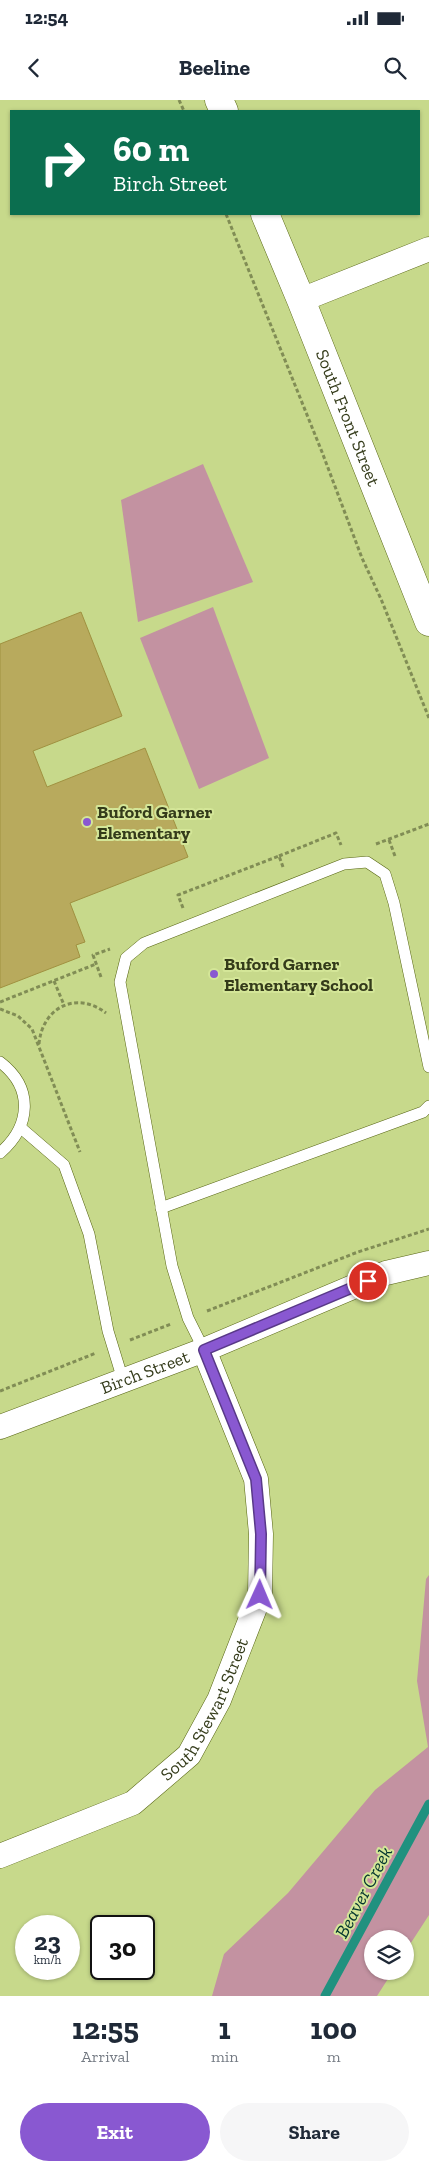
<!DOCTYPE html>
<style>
:root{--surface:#fff;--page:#f6f6f7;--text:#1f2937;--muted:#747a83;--accent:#8958d1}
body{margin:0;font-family:"Zilla Slab",serif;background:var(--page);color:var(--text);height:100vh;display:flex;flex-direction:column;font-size:19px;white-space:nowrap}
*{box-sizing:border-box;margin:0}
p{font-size:16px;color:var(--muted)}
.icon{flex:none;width:28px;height:28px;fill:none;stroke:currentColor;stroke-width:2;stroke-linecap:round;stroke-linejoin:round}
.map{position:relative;height:1896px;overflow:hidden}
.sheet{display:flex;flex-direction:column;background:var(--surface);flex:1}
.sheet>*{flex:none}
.guide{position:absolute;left:10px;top:10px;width:410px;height:105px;border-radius:0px;box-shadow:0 1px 4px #0004;background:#0b6e4f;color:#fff;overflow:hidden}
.tools{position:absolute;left:364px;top:1830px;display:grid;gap:10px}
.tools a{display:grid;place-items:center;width:50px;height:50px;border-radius:50%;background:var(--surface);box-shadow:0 1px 4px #0004;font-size:25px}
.speed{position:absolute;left:15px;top:1815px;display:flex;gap:10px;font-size:25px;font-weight:700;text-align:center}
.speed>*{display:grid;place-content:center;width:65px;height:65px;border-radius:50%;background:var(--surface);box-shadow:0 1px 4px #0004;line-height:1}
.speed small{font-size:12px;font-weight:400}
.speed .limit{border:2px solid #111;border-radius:8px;background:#fff;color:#111}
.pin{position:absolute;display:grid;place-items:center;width:42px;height:42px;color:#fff;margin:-21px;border:2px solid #fff;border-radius:50%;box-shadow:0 1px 5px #0007}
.me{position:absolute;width:55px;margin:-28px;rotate:1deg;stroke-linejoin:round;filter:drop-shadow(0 0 4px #0008)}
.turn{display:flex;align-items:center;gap:18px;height:105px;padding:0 20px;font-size:22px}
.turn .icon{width:65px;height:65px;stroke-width:2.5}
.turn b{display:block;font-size:35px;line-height:42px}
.eta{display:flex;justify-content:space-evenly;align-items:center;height:85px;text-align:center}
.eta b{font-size:30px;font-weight:700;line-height:35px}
.primary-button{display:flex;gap:10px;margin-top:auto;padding:10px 20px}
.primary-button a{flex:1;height:58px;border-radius:30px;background:var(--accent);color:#fff;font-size:20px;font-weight:700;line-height:58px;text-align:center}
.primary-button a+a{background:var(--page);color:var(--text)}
.status{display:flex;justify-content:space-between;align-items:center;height:35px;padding:0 25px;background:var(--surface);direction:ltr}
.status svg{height:14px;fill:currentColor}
header{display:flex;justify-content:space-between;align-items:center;height:65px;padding:0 20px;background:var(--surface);font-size:22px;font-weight:700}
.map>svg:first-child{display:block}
.green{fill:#c392a1}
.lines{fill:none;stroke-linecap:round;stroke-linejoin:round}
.stream{stroke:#20917f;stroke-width:9}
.building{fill:#b8aa5d;stroke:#a09140}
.lane-casing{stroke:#576513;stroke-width:12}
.street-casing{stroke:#576513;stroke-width:25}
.secondary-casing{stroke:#576513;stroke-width:29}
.path{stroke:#818d55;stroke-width:3;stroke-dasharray:4 2.5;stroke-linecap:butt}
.lane{stroke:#fff;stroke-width:11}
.street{stroke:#fff;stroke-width:24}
.secondary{stroke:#fff;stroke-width:28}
.route-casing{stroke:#593988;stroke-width:12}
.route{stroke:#8958d1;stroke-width:9}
.poi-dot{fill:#8958d1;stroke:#d4e698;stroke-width:2}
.labels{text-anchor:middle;stroke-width:4;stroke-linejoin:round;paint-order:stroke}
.street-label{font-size:18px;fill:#343b1a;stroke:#d4e698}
.poi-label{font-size:18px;font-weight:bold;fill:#343b1a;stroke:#d4e698;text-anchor:start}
.water-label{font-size:19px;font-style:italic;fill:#03352e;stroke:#d4e698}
</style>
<div class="status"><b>12:54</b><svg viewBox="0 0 49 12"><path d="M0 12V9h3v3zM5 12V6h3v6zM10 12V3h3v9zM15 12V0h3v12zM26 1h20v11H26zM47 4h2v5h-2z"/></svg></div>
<header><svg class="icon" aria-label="back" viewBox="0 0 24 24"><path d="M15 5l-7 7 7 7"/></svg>Beeline<svg class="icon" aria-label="search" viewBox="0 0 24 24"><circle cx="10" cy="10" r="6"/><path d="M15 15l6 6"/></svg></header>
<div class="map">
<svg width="429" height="1896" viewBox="0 0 429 1896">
<rect width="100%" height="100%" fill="#c7d98b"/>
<g class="green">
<polygon points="203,364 253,482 138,522 121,400"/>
<polygon points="213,507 269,658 199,689 140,538"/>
<polygon points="429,1475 429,1815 405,1852 405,1839 372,1839 372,1871 393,1871 377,1896 212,1896 224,1854 288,1793 375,1690 428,1647 417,1581 426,1479"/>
</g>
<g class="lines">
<polyline class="stream" points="325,1896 429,1704"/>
</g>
<polygon class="building" points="81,512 122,616 33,651 47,687 145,648 188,757 70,803 85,842 76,845 80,857 0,888 0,544"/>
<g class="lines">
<g class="lane-casing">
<g id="lane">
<path d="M0,962c34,26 31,64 0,91"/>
<polyline points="21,1028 64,1065 89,1134 108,1231 123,1280"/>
<polyline points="161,1108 423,1012 429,1006"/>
<polyline points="204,1250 188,1218 172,1166 120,882 126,858 144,843 344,764 367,762 385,774 394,803 429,967"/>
</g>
</g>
<g class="street-casing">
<g id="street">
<polyline points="301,200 429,149"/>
<path id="s1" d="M0,1327l204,-77 182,-77 43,-10"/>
<path id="s2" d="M0,1756l133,-53 56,-48 30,-55 41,-105 1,-61 -5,-55 -52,-129"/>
</g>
</g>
<g class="secondary-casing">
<g id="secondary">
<polyline points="219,0 224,11"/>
<path id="s3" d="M265,114l36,86 128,322"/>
</g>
</g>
<g class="path">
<polyline points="179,0 184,11"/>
<polyline points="226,114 322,352 362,458 381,499 429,618"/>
<polyline points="389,740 395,756"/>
<polyline points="376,744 429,724"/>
<polyline points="279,756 336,733 341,745"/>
<polyline points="183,808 178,795 279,756 283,767"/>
<polyline points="101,877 93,855 110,849"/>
<polyline points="54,881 64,905"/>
<polyline points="0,902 96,864"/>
<polyline points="0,909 18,916 32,929 80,1052"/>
<path d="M39,944c3,-36 37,-54 67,-31"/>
<polyline points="207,1211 358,1152 429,1129"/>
<polyline points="130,1240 171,1224"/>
<polyline points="0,1291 96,1253"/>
</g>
<use href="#lane" class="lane"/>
<use href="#street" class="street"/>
<use href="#secondary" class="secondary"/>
</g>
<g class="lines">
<g class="route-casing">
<polyline id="route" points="260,1495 261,1434 256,1379 204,1250 368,1181"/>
</g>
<use href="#route" class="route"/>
</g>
<g class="poi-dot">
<circle cx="87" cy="722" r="5"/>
<circle cx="214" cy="874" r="5"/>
</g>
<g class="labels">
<g class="street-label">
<text dy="6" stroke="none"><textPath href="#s3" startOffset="220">South Front Street</textPath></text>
<text dy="6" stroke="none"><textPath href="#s1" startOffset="155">Birch Street</textPath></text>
<text dy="6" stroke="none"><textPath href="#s2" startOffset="264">South Stewart Street</textPath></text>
</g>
<g class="poi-label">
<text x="97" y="718">Buford Garner<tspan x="97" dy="21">Elementary</tspan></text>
<text x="224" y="870">Buford Garner<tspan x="224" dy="21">Elementary School</tspan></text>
</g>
<g class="water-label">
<text transform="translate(363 1792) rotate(-62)" y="7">Beaver Creek</text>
</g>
</g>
</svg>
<div class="tools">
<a><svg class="icon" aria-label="layers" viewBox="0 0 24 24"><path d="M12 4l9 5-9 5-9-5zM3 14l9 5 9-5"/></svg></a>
</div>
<div class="speed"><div>23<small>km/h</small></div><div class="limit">30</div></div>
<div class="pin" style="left:368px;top:1181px;background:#d93025"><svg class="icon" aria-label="arrive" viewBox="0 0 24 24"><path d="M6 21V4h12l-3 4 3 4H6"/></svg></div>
<svg class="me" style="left:260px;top:1495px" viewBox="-20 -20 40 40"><path d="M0-17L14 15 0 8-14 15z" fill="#8958d1" stroke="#fff" stroke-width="4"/></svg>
<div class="guide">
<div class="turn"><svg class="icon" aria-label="right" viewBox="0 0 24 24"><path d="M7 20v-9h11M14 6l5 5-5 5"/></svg><div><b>60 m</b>Birch Street</div></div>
</div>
</div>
<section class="sheet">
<div class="eta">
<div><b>12:55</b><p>Arrival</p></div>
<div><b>1</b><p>min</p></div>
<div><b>100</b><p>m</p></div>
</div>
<div class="primary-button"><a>Exit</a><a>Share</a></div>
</section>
